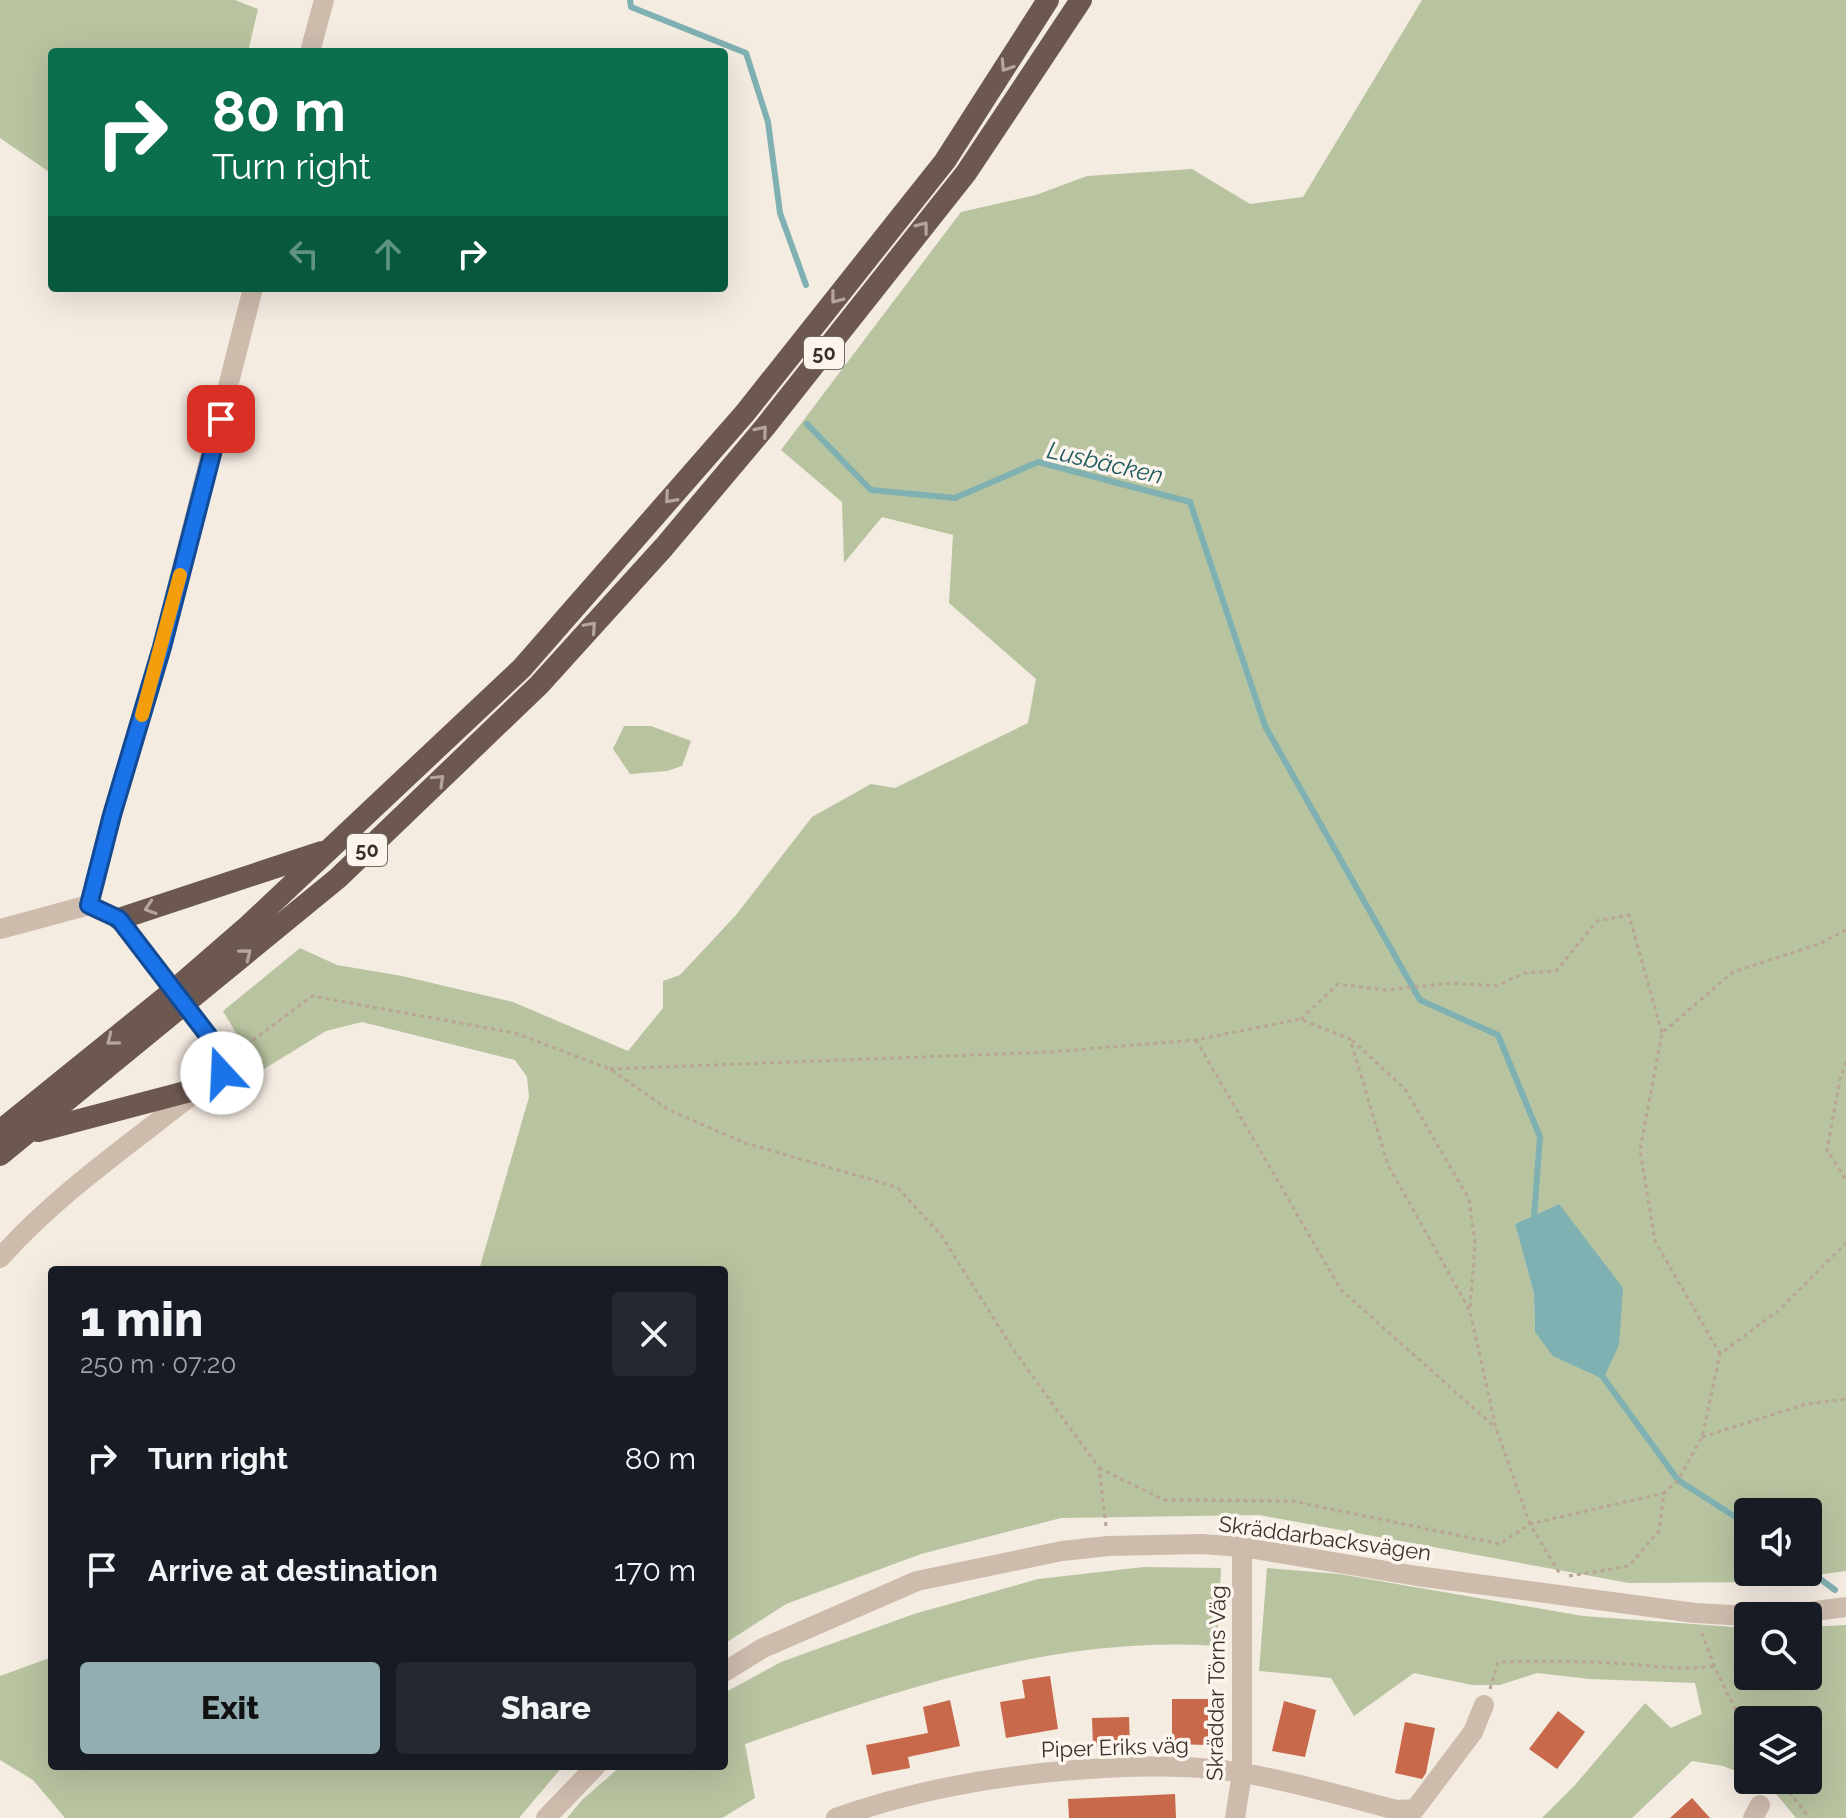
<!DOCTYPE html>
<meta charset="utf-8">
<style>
:root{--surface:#171b24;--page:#242831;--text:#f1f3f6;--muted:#9ea1a6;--accent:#92aeb2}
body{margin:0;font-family:Raleway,sans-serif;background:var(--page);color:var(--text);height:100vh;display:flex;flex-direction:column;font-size:30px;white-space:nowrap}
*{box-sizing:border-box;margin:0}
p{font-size:26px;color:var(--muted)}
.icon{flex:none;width:44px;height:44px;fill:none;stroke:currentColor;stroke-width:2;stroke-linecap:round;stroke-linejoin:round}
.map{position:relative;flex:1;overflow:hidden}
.details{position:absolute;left:48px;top:1266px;width:680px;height:504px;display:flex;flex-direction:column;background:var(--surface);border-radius:8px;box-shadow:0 8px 32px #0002}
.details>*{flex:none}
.banner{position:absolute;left:48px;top:48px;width:680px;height:244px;border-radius:8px;box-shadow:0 8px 32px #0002;background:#0b6e4f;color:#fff;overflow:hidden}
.buttons{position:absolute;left:1734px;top:1498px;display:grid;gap:16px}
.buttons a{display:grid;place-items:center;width:88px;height:88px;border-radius:8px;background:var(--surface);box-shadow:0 8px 32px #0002;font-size:40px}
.pin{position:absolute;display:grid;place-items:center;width:68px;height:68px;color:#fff;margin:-34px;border-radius:16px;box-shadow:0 4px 12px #0006}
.me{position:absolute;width:88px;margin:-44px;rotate:340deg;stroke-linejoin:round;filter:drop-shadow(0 0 6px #0008)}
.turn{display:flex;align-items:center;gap:28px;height:168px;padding:0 32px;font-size:36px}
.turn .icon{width:104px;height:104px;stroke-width:2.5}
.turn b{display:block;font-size:56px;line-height:68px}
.lanes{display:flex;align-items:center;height:76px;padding:0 32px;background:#0003;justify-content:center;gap:40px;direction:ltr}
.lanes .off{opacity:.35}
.round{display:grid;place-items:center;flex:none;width:84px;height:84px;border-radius:8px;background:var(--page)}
.headline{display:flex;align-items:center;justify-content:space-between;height:136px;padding:0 32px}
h1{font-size:48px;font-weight:800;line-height:60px}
.button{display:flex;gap:16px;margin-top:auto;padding:16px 32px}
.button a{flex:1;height:92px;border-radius:8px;background:var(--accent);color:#111;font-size:32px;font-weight:800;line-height:92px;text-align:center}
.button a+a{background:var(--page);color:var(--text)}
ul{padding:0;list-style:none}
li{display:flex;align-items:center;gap:24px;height:112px;padding:0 32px}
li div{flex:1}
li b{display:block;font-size:30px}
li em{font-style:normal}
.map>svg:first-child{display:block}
.green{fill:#b8c4a0;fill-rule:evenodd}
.water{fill:#7fb0b2}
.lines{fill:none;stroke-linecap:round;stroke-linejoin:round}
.stream{stroke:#7fb0b2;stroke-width:6}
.building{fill:#c8694b}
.path{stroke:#b9a596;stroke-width:3;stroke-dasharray:4 4;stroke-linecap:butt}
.minor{stroke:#cdbbac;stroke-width:20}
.tertiary{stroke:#cdbbac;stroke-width:20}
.trunk{stroke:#6c584f;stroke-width:22}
.oneway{stroke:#b4a69e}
.route-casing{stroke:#114b97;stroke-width:20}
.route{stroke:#1a73e8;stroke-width:14}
.slow{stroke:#f59e0b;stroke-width:14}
.labels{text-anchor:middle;stroke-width:7;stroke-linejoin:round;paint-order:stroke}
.shield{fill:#fbf5ee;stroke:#756b66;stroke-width:2}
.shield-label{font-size:20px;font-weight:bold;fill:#3b302b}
.street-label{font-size:22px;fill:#3b302b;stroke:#fbf5ee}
.water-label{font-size:24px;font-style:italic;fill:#1f5a5e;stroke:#fbf5ee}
</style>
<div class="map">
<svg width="1846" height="1818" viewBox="0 0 1846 1818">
<rect width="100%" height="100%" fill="#f4ebe1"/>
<g class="green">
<polygon points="0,0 235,0 258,9 248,52 52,52 52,174 0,138"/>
<path d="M1422,0h424v1571l-80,11 -137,1 -370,-68 -198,3 -140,36 -135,50 -62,40v-374h-245l50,-173 -2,-20 -12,-17 -153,-38 -36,9 -67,41 -36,-61 77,-63 37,17 65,11 111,26 115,49 35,-43v-27l17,-6 56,-60 76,-98 59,-33 24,4 133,-65 8,-44 -87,-76 4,-68 -71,-18 -38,46 -2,-61 -61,-52 180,-238 75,-17 51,-19 105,-7 58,35 53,-7zM1559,1204l-24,128 -1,-38 -19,-70zM1748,1512h60v60h-60z"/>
<polygon points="624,726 651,726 691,741 682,766 667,771 630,774 613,749"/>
<path d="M1144,1567l77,1 -4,78c-162,-11 -322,44 -472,98l10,54 -33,20h-155l15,-18 39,-34h103v-73l57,-31 133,-48 124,-35z"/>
<polygon points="1267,1568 1339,1574 1583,1616 1748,1628 1748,1676 1808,1676 1808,1627 1846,1625 1846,1818 1796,1818 1767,1783 1759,1780 1808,1780 1808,1720 1748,1720 1748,1776 1723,1766 1692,1761 1632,1818 1542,1818 1575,1785 1645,1703 1671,1728 1702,1714 1695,1683 1590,1679 1537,1673 1500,1685 1472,1685 1414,1673 1354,1716 1331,1678 1259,1671"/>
<polygon points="52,1657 52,1766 563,1766 519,1818 65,1818 33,1780 0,1760 0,1676"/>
</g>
<polygon class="water" points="1559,1204 1623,1288 1619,1345 1603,1379 1553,1356 1535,1332 1534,1294 1515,1224"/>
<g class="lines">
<g class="stream">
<polyline points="630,0 631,7 746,53 768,122 780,213 806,285"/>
<polyline points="807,424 871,490 955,498 1038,462 1190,502 1265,726 1420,1000 1498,1035 1540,1137 1534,1217 1536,1222"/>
<polyline points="1600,1373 1678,1480 1748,1525"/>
<polyline points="1808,1570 1835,1590"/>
</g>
</g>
<g class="building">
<polygon points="1050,1676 1058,1729 1006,1738 1000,1702 1025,1698 1022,1680"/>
<polygon points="1172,1699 1208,1699 1208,1745 1172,1744"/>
<polygon points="950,1700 960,1746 908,1757 910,1768 872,1775 866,1745 928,1733 923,1707"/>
<polygon points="1284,1701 1316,1710 1305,1757 1272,1751"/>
<polygon points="1558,1711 1585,1732 1557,1769 1529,1749"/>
<polygon points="1129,1717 1130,1746 1093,1747 1092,1718"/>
<polygon points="1405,1722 1435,1728 1426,1773 1422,1779 1395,1773"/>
<polygon points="1175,1794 1176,1818 1069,1818 1068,1799"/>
<polygon points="1692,1798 1710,1818 1670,1818"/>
</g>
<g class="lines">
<g class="path">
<polyline points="1301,1019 1338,984 1385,990 1453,983 1497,986 1524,973 1556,971 1597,921 1629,915 1662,1033"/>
<polyline points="1196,1040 1341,1290 1496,1428"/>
<polyline points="1352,1040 1405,1089 1469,1199 1475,1243 1470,1311"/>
<polyline points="240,1050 312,996 515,1033 610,1069 669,1110 745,1143 897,1187 941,1235 1013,1349 1099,1468 1106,1526"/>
<polyline points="1846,1062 1840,1079 1827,1150 1846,1180"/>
<polyline points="610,1069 1049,1052 1195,1040 1300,1019 1350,1039 1388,1165 1470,1311 1496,1428 1530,1524 1561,1576"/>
<polyline points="1720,1354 1655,1241 1640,1150 1662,1033 1733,972 1819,944 1846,930"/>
<polyline points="1702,1437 1806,1404 1846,1399"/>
<polyline points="1099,1468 1164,1500 1292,1501 1500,1544 1530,1524 1664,1493"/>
<polyline points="1569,1576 1629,1566 1659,1531 1664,1493 1678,1480 1702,1437 1720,1354 1779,1310 1846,1243"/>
<polyline points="1702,1633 1714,1666 1748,1735"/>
<path d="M1490,1689l8,-27c44,-1 87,-1 130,2 33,3 52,6 86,2"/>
<polyline points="1779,1780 1810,1818"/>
</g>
<g class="minor">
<polyline points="310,52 324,0"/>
<polyline points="89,905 112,815 162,647 253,288"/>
<path d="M0,929l89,-24 30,14 98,128c8,24 8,30 -16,41 -68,54 -143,105 -201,170"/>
<path d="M836,1818c86,-31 177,-45 268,-50 47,-2 93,-3 139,5 52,9 103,24 154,37l18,-1 58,-77 11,-27"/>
<polyline points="1235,1818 1242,1773 1242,1547"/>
<polyline points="1753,1818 1760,1805"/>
</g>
<g class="tertiary">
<polyline points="1779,1616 1846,1607"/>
<polyline points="724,1672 763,1648 917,1581 1062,1551 1108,1546 1202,1544 1242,1547 1417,1576 1695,1613 1749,1616"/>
<polyline points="546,1818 596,1766"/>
</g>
<g class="trunk">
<polyline points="119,919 322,852"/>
<polyline points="0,1131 173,991 249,925 522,668 745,413 945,161 1048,0"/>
<polyline points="38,1131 201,1088"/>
<polyline points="0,1155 338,878 539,685 664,547 765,427 966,173 1081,0"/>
</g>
</g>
<defs><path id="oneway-chevron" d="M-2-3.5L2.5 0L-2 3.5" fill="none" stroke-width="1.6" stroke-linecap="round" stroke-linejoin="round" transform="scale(2)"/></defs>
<g class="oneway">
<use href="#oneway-chevron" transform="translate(1006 66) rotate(123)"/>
<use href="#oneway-chevron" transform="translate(923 227) rotate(-52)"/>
<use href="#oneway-chevron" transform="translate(836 298) rotate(128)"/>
<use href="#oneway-chevron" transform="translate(762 431) rotate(-50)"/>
<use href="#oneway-chevron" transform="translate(670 498) rotate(131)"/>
<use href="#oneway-chevron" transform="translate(591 627) rotate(-48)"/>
<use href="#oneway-chevron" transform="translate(439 780) rotate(-44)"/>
<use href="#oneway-chevron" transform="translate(150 908) rotate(162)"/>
<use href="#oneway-chevron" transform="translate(246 954) rotate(-39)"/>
<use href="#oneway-chevron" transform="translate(112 1040) rotate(141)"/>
</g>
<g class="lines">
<g class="route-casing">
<polyline id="route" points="221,419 162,647 112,815 89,905 119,919 217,1047 222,1063 222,1073"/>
</g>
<use href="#route" class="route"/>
<polyline class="slow" points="142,715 180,575"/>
</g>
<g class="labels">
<g class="shield">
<rect x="804" y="337" width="40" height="32" rx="6"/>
<rect x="347" y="834" width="40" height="32" rx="6"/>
</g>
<g class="shield-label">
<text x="824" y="360">50</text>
<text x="367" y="857">50</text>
</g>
<g class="street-label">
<text transform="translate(1325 1538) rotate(8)" y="8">Skräddarbacksvägen</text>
<text transform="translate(1216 1683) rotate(-89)" y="8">Skräddar Törns Väg</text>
<text transform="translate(1115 1747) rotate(-2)" y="8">Piper Eriks väg</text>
</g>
<g class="water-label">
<text transform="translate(1105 463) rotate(13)" y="8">Lusbäcken</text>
</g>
</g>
</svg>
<div class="buttons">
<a><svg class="icon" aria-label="sound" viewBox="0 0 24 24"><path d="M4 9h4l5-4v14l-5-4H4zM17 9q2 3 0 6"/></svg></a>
<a><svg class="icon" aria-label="search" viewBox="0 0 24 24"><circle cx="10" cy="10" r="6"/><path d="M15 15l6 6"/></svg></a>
<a><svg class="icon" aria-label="layers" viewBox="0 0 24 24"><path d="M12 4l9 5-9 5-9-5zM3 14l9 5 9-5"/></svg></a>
</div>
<div class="pin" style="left:221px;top:419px;background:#d93025"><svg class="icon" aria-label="arrive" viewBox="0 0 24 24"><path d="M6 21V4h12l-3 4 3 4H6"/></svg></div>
<svg class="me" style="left:222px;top:1073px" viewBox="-20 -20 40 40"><circle r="19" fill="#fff"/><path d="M0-13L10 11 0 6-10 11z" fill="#1a73e8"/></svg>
<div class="banner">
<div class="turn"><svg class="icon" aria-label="right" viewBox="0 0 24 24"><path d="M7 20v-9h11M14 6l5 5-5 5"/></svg><div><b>80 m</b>Turn right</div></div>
<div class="lanes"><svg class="icon off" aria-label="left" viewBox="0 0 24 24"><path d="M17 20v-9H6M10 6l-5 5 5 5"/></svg><svg class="icon off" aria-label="ahead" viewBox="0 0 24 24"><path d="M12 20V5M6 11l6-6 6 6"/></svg><svg class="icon" aria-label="right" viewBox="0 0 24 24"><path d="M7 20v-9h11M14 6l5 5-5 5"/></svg></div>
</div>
<section class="details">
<div class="headline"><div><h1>1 min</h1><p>250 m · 07:20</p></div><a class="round"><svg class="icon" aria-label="close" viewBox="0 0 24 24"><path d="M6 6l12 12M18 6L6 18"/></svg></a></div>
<ul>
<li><svg class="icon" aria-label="right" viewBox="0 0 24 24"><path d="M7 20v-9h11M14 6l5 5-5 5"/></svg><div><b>Turn right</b></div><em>80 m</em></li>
<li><svg class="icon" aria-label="arrive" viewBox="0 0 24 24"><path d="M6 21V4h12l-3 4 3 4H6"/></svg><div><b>Arrive at destination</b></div><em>170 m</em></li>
</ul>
<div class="button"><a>Exit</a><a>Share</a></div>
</section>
</div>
